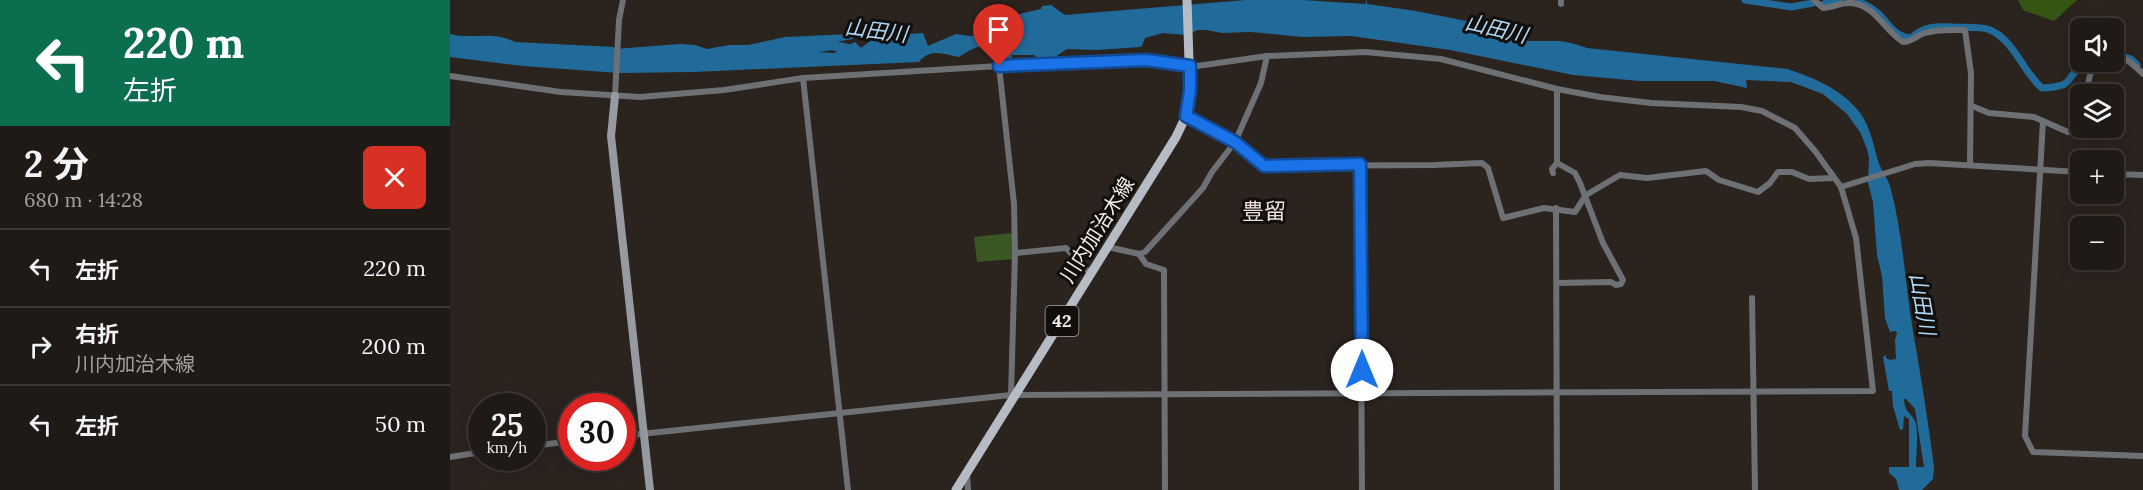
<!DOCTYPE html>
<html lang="ja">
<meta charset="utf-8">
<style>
:root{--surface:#201a16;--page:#28231f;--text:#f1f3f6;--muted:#a2a1a1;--line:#3d3835}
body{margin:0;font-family:Lora,"Noto Sans JP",serif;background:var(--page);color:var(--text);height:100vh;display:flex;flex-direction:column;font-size:22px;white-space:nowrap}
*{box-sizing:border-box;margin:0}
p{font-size:20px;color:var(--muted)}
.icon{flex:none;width:33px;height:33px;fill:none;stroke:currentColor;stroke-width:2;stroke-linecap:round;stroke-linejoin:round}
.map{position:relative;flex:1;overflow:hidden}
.details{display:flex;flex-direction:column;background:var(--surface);width:450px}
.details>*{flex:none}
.top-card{background:#0b6e4f;color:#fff;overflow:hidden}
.buttons{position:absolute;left:1620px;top:18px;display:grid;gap:12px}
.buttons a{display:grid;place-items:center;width:54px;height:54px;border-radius:9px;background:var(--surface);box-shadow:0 3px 15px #0003,0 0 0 2px var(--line);font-size:30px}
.speed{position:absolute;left:18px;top:393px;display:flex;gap:12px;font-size:30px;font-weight:700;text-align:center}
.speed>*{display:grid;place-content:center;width:78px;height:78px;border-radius:50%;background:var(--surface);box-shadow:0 3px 15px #0003,0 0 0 2px var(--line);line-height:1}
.speed small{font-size:15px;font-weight:400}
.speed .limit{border:9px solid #d22;background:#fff;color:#111}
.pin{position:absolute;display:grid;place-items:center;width:51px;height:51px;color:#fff;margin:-62px -26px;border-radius:50% 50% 50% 0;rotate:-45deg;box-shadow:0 0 6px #0007}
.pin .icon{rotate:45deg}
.me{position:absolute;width:66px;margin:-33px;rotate:0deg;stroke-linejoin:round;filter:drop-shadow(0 0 4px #0008)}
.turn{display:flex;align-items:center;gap:21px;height:126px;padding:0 24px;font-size:27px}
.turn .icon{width:78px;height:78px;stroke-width:2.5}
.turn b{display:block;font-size:42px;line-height:51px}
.round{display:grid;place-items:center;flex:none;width:63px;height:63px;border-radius:9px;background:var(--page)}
.head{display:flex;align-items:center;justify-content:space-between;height:102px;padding:0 24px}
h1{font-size:36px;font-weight:700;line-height:45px}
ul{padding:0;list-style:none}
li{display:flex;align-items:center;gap:18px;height:78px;padding:0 24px;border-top:2px solid var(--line)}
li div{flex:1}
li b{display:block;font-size:22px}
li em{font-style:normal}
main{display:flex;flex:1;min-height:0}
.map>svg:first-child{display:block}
.green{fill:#3b5723}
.forest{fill:#355612}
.water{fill:#216b9a;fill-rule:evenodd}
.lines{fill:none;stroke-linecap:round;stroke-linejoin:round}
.canal{stroke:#216b9a;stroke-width:7}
.river{stroke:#216b9a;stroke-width:10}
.street{stroke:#6d7074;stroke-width:6}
.secondary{stroke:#969ba1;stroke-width:8}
.primary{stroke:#b6bcc3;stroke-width:9}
.route-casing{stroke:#114b97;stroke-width:15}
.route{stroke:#1a73e8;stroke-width:10}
.labels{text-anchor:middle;stroke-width:6;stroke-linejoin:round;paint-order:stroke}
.shield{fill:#110e0b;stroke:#afaba7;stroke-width:1.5}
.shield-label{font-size:18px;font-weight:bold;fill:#f3eeea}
.street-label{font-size:20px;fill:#f3eeea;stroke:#110e0b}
.water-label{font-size:21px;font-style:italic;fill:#afd9f9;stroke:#110e0b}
.quarter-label{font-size:22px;fill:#eae0d9;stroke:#110e0b}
</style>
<main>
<section class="details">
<div class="top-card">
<div class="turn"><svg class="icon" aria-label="left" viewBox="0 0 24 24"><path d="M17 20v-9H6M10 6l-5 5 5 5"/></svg><div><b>220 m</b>左折</div></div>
</div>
<div class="head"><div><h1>2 分</h1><p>680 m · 14:28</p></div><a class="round" style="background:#d93025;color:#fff"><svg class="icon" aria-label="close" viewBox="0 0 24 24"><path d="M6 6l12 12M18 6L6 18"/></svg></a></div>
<ul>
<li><svg class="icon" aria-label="left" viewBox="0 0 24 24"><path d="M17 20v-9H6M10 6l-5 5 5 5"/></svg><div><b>左折</b></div><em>220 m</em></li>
<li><svg class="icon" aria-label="right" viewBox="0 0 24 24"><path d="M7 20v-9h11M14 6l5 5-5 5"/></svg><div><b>右折</b><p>川内加治木線</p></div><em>200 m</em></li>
<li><svg class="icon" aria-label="left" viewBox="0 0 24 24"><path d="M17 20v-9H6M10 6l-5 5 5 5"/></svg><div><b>左折</b></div><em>50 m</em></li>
</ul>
</section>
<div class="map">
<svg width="1693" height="490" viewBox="0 0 1693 490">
<rect width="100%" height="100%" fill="#2b231e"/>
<polygon class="green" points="562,233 563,259 527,262 524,237"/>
<polygon class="forest" points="1568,0 1627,0 1604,21 1573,10"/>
<path class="water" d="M796,0h57l62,4 2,-4v4l49,7 96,19 -5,5 1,3c17,4 33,3 50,3 9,0 20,4 29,7l201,21c28,10 54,20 73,45 9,13 13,32 17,47 3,9 9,16 12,25 13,47 15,97 23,145 8,45 15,90 21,136l-1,12 -11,11h-23l-3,-11 -7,-6v-6h20v-48l-5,-3 -1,13 -3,1 -7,-24 -1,-15h-3l-6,-34 3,-2v3l4,2 6,-1 -1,-19 2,-7 -1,-2 -6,1 -5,-14 -3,-42 -5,-21 -4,-53 -5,-19 1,-25 -2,-9 -7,-17 -13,-18 -24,-20 -32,-12 -45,-2 1,8 -33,-7h-74l-67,-6 -123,-25 -99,-14 -49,1 -51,-5 -29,1 -15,-3h-9l-13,5 -22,-2 -18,5 -3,8 -2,1 -43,3 -30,-1 -12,8 -17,1 -4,-3h-22l-1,5h-7v-4h-3l-10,-10c-13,-1 -21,4 -32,11 -15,-2 -28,-10 -40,5l-226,10 -74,1 -96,-7 -73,-9v-23c22,6 42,-4 65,8l99,5 1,2 65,-5 15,1 12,4 22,-4h19l37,-8 68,-3v5l-53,9 -4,3 38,2 21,-11 6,6 16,-12 46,-3 5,13 28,-12 14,2 18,-4 6,-6 8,-2 13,-9 26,-6 1,-3 9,-1 14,10zM1454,399h2l9,10 9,58h-8c0,-11 3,-38 -1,-46 -5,-10 -10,-8 -11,-22z"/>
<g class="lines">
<g class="canal">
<polyline points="1295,0 1341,7 1363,3"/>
<path d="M1402,0c6,2 14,4 19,8 16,9 20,29 40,30 13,-12 25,-12 42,-11 11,1 28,-1 37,3 24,10 33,42 52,58 35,-2 21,-8 42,-26"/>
<polyline points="1374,4 1389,0"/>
<polyline points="1664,53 1681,59 1687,65"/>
</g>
<polyline class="river" points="334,53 381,45 407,51"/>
<g class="street">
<polyline points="1111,0 1111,4"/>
<path d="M1364,0l9,8c10,0 18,-6 28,-5 24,2 33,27 52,39 9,0 13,-6 22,-9 13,-4 26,-3 40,-3l6,43 -1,92"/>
<path d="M1664,56c12,1 20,9 29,18"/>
<polyline points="549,66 564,204 565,253 561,395"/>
<polyline points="0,76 111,92 190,97 274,90 353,78 549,66 696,60 740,67 817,56 915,52 991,59 1107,89 1150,97 1201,103 1291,107 1312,111 1345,128 1365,151 1391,187 1406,238 1423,391 561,395 172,436"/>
<polyline points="353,78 398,490"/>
<polyline points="1107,89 1107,163 1125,173 1130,183 1153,243 1173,280 1171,284 1166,285 1161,282 1107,283"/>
<polyline points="1635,94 1642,68 1647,62"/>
<polyline points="165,96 169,20 173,0"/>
<path d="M1522,106l17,7 45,4 34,15c8,-3 10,-10 12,-18"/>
<polyline points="736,116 785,142 814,166 984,165 1032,163 1038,168 1053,218 1094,208 1125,212 1136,195 1170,175 1197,178 1256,171 1269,180 1308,192 1320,183 1328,172 1342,172 1359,179 1384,178"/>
<polyline points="1593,121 1575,436 1583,452 1693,456"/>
<polyline points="910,164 912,490"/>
<polyline points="1103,173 1102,169 1107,163"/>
<polyline points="1664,174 1693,175"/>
<polyline points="1391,187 1465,164 1479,163 1630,172"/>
<polyline points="1106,208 1107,490"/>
<polyline points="658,247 689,254 695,252 753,188 762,172 785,142 811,83 817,56"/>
<polyline points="565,253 616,248 641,274"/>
<polyline points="689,254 696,264 714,270 715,490"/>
<polyline points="1302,298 1305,490"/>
<polyline points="82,446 122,441"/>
<polyline points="0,457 32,452"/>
<polyline points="517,474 518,490"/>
</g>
<polyline class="secondary" points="165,96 161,136 200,490"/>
<polyline class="primary" points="506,490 726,137 736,116 740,91 737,0"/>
</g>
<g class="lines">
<g class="route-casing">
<polyline id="route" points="549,66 696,60 740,66 740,91 736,116 785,142 814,166 910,164 912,370"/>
</g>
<use href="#route" class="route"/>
</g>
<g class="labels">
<rect class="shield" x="595.5" y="306" width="33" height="30" rx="4.5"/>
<g class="shield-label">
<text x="612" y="327">42</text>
</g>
<g class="street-label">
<text transform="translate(647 230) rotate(-58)" y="7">川内加治木線</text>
</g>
<g class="water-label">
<text transform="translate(1046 29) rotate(13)" y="7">山田川</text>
<text transform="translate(426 31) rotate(7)" y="7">山田川</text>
<text transform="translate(1472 304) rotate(80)" y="7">山田川</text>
</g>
<g class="quarter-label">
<text x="814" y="219">豊留</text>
</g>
</g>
</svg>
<div class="buttons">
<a><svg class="icon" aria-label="sound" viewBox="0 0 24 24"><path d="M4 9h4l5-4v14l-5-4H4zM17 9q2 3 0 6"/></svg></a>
<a><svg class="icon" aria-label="layers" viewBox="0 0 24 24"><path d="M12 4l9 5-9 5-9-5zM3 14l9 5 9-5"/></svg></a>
<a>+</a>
<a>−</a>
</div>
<div class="speed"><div>25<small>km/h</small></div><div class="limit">30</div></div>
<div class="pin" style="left:549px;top:66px;background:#d93025"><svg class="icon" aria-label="arrive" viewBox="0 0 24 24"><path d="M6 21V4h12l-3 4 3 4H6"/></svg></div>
<svg class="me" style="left:912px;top:370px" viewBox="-20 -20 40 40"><circle r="19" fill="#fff"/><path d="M0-13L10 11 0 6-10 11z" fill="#1a73e8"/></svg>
</div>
</main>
